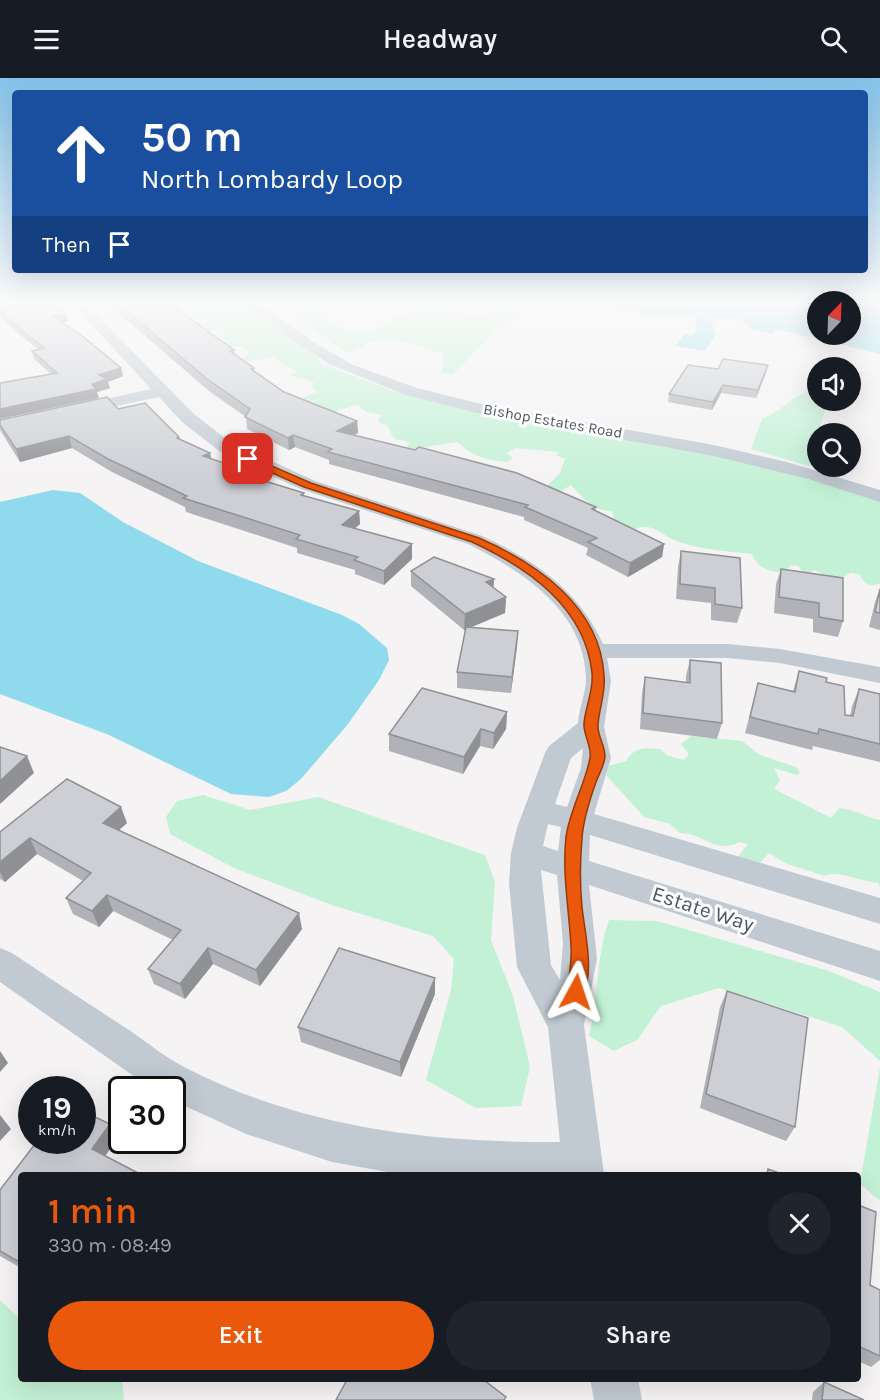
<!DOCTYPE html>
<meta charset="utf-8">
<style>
:root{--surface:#171b24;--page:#20242c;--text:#f1f3f6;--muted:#9ea1a6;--accent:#ea580c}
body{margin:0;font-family:Karla,sans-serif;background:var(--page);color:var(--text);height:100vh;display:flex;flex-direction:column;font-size:22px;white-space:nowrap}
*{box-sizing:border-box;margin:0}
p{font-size:20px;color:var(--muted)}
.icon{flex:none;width:33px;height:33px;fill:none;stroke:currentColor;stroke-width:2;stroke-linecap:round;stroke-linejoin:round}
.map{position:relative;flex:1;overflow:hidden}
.sheet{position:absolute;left:18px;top:1094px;width:843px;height:210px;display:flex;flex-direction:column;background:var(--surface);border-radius:6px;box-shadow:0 6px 24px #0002}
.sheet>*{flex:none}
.guide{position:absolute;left:12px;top:12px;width:856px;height:183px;border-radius:6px;box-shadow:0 6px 24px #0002;background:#1a4fa0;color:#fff;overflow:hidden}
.needle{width:39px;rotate:23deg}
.buttons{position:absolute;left:807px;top:213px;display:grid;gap:12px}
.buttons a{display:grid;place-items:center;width:54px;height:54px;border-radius:50%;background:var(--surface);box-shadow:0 6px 24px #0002;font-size:30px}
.speed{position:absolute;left:18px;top:998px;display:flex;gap:12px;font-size:30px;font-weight:700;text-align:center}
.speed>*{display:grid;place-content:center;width:78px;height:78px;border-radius:50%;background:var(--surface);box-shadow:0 6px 24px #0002;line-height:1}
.speed small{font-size:15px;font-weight:400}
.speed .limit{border:3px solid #111;border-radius:9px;background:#fff;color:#111}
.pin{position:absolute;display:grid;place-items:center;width:51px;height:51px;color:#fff;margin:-26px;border-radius:12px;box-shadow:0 3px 9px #0006}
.me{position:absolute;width:66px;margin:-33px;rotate:5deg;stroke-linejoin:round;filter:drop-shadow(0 0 4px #0008)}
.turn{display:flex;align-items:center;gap:21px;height:126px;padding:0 30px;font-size:27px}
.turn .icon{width:78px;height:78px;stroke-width:2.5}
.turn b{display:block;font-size:42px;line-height:51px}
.then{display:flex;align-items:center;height:57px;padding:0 30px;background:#0003;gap:12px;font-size:22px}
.round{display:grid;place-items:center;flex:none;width:63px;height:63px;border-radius:32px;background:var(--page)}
.headline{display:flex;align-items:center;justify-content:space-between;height:102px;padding:0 30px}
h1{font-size:36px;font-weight:600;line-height:45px;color:var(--accent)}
.action{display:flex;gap:12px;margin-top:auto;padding:12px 30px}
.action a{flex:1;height:69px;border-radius:36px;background:var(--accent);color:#fff;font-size:24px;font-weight:600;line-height:69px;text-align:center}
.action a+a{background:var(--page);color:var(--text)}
header{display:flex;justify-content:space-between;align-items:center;height:78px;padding:0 30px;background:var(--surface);font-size:27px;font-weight:600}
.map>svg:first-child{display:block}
.green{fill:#c3f1d5}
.water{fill:#90daee;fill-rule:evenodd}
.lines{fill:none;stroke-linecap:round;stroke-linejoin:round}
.minor{fill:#c1cad2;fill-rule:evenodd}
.wall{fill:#b0b2b7}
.shaded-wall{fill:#909195}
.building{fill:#cdcfd5;stroke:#909195;stroke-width:1.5}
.route{fill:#ea580c;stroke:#983908;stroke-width:1.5}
.labels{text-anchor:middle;stroke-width:6;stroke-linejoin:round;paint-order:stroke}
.far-street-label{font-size:15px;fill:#4a5661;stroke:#fff}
.near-street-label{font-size:21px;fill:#4a5661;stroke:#fff}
</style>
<header><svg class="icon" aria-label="menu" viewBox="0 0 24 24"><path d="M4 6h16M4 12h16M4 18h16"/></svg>Headway<svg class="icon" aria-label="search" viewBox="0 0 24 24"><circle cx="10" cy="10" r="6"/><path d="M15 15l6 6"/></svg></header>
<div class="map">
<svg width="880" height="1322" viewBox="0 0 880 1322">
<rect width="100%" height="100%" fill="#f5f3f3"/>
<g class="green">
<path d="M169,222h70l79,58 2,5 68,26 44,12 316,60 132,40v82c-10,6 -16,0 -21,-9l-9,-1 -9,6 -14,-3 -13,-6 -5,3 -7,-2 -4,-5 -7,-1 -7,7c-14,1 -27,-4 -32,-18 -25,-3 -51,-4 -75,-13 -15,-5 -25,-20 -42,-12l-8,-3 -14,5 -7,-10 8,-4 -2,-6c-18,1 -30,-14 -41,-26l-25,15 -9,-4 23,-23 5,-14 -9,-4 2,-3 -43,-4 -8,5 6,5 -5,4c-18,-1 -38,-6 -50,-20l-46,7 -5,-2 2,-5 -15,-3 -7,-14 -6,-1 -3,-5 5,-4 -17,-3 -9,-7 -21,6 4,4 -16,-4 -10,-8 3,-4 -10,4 -8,-4 17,-7 -4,-6 3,-2c-8,-6 -17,-4 -25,-9l7,-3 -25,-15 -42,8 2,-4 12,-3 6,-5 -9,-7 -13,3 -27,-1 26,-5 -7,-7 3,-1 -2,-3 7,-4 -40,5 19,-5 -4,-4 5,-3 -5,-3 -11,5 -6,-4 2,-3 -8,-2 20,-4 -7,-5 -84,17 -8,-3 9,-5 -12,2 -2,-3 13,-5h25z"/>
<path d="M272,222h83l-37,15c15,10 38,23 56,15 16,-7 24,-17 42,-20 22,-3 47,4 70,7l17,-17h29v5l-30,20 -50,50 -10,-3 1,-18c-16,-5 -50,-18 -66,-14 -11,2 -18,11 -31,12z"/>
<path d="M817,310l1,12 10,1 -8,26 1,6 -3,1 -1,30 -8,2 -58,-17 11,-30c23,-9 30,-25 55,-31z"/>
<path d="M691,658l51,5 18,14 36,12 4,5 -3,3 -23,-7 6,12 -6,9 57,29 8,-10c15,1 26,9 41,12v66l-2,-3c-15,-1 -42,-14 -53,-7l-38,-12 -18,-11 -11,12 -21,-7 11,-14 -9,-2c-22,13 -38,-10 -59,-9l-10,-9 -26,-7 -37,-41 -2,-9 21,-6c9,-15 20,-13 35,-12l5,6 18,5 5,-6 -8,-10z"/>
<polygon points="203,717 250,732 318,719 485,777 495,804 491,862 513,918 530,989 521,1028 476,1030 426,1002 451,912 454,881 433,858 332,827 234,790 170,756 166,739 177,723"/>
<path d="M609,842l48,1 172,50 51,21v69l-38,-34 -123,-39 -58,18 -24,34 -23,11 -25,-15c9,-38 7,-78 20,-116z"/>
<polygon points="880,989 880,1123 860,1106"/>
<polygon points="0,1222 21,1242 21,1300 122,1301 124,1322 0,1322"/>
</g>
<g class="water">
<path d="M595,222h285v54l-104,-25 -4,5 -20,-4 -8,-9 -6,-2 -28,-1 6,16 -11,17 -30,-5 9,-12 8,1 5,-6 -3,-14 -55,1 2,-5 -30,-2 -1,-5zM818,224h32v32h-32z"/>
<polygon points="53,412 80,415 123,444 198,483 342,537 359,546 387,570 389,582 379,602 348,646 301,701 286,713 269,719 231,716 109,657 0,616 0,424"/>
</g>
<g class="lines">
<g class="minor">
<path d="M69,222h13l112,114 36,28 85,39 167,55c52,24 97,54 121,108h125l52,5 100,18v16l-100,-20 -52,-5h-121l4,23 -7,46 7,31 -17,56 286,84v26l-290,-89 -1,26 291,90v30l-291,-96 8,74 -13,66 20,149h-205l-67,-12 -86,-28 -74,-34v-11h-20l-152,-107v-34l12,5c39,26 78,52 117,77 19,13 37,28 57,38 117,60 245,75 374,74l-12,-115 -31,-60 -8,-84 2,-30 6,-25 28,-75 4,-7 29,-23c1,-15 8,-30 8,-45 -2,-68 -64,-107 -118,-134l-167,-55 -59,-26 -24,-13 -36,-28 -23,-25 -84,18 -6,-2 -2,-3 2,-3 82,-18zM583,670l-2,20 -14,39 -12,-3 16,-46zM548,746l13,3 -3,24 -15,-5zM541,792l16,5 6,68 -3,37 -9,-15z"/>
<polygon points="240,222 255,222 313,264 353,287 417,310 477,325 714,367 787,384 880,412 880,424 808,401 714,378 477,335 406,317 329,286 291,261"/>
<polygon points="590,1300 638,1300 642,1322 594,1322"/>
</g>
</g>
<g class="wall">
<polygon points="0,222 66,235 68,243 63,244 123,298 108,304 110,310 97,314 99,320 51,296 34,281 32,273 38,271 15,253 0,238"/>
<polygon points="102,222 171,222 178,227 180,233 234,272 235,277 254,290 255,293 284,314 357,343 358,355 354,357 596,429 595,433 664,466 662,479 628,499 586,477 588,470 524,442 524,439 329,386 329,382 295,369 289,372 247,351 246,339 209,313 136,250"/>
<polygon points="768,287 766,295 756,320 721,315 712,332 668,324 669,316 718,291"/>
<polygon points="118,331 179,361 212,381 254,399 304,415 304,418 359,433 360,446 355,450 412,481 384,507 355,496 355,492 297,475 297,470 186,434 185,429 112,394 72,370 20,384 0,352 0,342"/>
<polygon points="681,473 742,530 737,545 711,542 711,525 676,521 678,489"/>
<polygon points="781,491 843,543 838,559 813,554 813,541 774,535 776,506"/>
<polygon points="411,493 494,501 493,510 506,519 505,535 472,549 518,553 511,615 457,610 457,594 465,552 464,552 411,508"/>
<polygon points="880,510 880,552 869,549 875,524"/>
<polygon points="690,582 722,645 717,661 640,651 642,615 645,599 686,604 686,598"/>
<polygon points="799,593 826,604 845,637 850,638 852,628 859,611 880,616 880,684 813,668 812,672 745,655 758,605 793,613"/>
<polygon points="507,634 506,651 493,671 480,668 463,696 389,673 389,656"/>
<polygon points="127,745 119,752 302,851 260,908 213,886 185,921 154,906 148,891 173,862 113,833 99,849 73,836 66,820 83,803 37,776 5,804 0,801 0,754"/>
<polygon points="727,913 795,1049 786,1063 700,1030 720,929"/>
<polygon points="435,916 401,999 301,964 298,949"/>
<polygon points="82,1033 110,1046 118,1060 105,1078 138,1095 139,1096 21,1096 21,1190 0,1178 0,1112 38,1062 82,1062"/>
<polygon points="858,1127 870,1207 880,1212 880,1282 871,1289 858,1283"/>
<polygon points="824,1304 864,1322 812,1322 813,1314"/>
</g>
<g class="shaded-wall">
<polygon points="66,235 68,243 56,246 53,238"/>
<polygon points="768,287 766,295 756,320 758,312"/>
<polygon points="121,290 123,298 108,304 110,310 97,314 99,320 0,341 0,331 92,306 99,297"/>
<polygon points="723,307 721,315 712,332 713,324"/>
<polygon points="357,343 358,355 338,365 337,353"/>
<polygon points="293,357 295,369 289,372 288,360"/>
<polygon points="69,358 72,370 20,384 16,371"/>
<polygon points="210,375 213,388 203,378"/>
<polygon points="359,433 360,446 343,461 342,447"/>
<polygon points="412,466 412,481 384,507 384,493"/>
<polygon points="664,466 662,479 628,499 630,485"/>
<polygon points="494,501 493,516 486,504"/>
<polygon points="506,519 505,535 464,552 465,536"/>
<polygon points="518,553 517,569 511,615 512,599"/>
<polygon points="507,634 506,651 493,671 494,655"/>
<polygon points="481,651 480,668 463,696 464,679"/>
<polygon points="27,678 34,695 0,726 0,703"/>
<polygon points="121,729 127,745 109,761 103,745"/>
<polygon points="30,760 37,776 5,804 0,794 0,784"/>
<polygon points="107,817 113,833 99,849 92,833"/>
<polygon points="299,835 302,851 260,908 256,892"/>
<polygon points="208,870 213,886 185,921 180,906"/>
<polygon points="435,900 435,916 401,999 400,984"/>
<polygon points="0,973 8,985 0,994"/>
<polygon points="0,1037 11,1051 0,1063"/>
<polygon points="110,1046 118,1060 100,1085 92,1071"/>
</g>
<g class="building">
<polygon points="0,222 50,222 66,235 53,238 81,257 121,290 99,297 107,301 92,306 96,311 0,331 0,305 57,295 32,273 44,270 12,245 0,233"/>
<polygon points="112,222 171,222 178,227 173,228 234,272 230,273 254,290 251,291 284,314 357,343 337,353 415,372 419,369 517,395 596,429 592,431 664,466 630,485 588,464 597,460 525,429 528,427 328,374 332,371 293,357 288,360 245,339 250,331 207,301 134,239"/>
<polygon points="723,281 768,287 758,312 723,307 713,324 669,316 688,287 718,291"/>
<polygon points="107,319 118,331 145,325 179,359 177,360 210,375 203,378 253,395 248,398 304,415 301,417 359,433 342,447 412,466 384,493 354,482 358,479 296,461 300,457 183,420 187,418 108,381 69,358 16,371 0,347 0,342"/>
<polygon points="681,473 740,480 742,530 715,526 715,510 680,506"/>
<polygon points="434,479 494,501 486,504 506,519 465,536 411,493"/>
<polygon points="781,491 843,500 843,543 819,539 819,525 779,519"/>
<polygon points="880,511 880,535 875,534"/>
<polygon points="466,549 518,553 512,599 457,594"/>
<polygon points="690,582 721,585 722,645 643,635 645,599 690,605"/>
<polygon points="799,593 827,600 826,604 844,608 845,637 853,638 859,611 880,616 880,666 819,651 818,656 750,639 758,605 795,614"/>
<polygon points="422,610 507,634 494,655 481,651 464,679 389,656"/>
<polygon points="0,669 27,678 0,703"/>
<polygon points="67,701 121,729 103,745 299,835 256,892 208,870 180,906 148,891 181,852 107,817 92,833 66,820 91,795 30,760 0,784 0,754"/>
<polygon points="339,870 435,900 400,984 298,949"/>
<polygon points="727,913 808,940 795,1049 706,1016"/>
<polygon points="82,1033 110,1046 92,1071 138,1095 137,1096 21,1096 21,1185 0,1173 0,1112 38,1062 82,1062"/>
<polygon points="768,1091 782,1096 767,1096"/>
<polygon points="858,1127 876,1134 870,1207 880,1212 880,1278 858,1268"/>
<polygon points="348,1300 481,1300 506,1319 504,1322 336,1322"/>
<polygon points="824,1304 864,1322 822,1322"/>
</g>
<linearGradient id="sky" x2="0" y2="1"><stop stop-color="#85c3ea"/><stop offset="0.55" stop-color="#fafafa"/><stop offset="1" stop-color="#fafafa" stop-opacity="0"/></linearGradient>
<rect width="880" height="407" fill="url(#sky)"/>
<path class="route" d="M245,379h6l60,26 168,55c57,25 121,68 125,137 2,18 -5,33 -6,50 -1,10 7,20 7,31 0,8 -6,18 -9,26 -6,17 -13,38 -14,57 -2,22 -2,47 0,68 3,28 13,64 0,90l-6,3 -6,-3 -3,-5c2,-15 5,-31 4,-46 -2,-36 -9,-73 -5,-109 4,-28 19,-52 24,-79 2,-9 -5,-21 -6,-31 -1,-15 10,-34 8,-54 -7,-66 -64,-105 -120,-131l-168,-55 -59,-26z"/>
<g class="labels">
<g class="far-street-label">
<text transform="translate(553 343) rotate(10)" y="5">Bishop Estates Road</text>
</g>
<g class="near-street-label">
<text transform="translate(703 831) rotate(18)" y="7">Estate Way</text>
</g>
</g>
</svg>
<div class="buttons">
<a><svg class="needle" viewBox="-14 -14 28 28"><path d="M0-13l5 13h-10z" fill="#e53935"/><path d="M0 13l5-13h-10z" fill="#9ea1a6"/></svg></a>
<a><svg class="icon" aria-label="sound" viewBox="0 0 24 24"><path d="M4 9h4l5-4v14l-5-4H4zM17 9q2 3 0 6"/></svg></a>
<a><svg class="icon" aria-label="search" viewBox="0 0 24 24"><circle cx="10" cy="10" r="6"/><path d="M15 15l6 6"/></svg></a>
</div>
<div class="speed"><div>19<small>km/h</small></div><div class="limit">30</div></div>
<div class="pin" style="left:248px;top:381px;background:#d93025"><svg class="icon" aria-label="arrive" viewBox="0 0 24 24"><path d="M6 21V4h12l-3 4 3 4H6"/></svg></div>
<svg class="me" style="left:576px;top:914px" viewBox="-20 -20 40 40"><path d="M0-17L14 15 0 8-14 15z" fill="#ea580c" stroke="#fff" stroke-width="4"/></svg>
<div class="guide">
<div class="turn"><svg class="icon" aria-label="ahead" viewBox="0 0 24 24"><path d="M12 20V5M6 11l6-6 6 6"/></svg><div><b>50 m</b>North Lombardy Loop</div></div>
<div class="then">Then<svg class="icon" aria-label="arrive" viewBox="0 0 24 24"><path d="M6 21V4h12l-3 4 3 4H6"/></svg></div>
</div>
<section class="sheet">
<div class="headline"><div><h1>1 min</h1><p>330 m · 08:49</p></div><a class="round"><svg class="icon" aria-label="close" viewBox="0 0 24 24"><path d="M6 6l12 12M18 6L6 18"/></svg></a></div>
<div class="action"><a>Exit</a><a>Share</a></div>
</section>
</div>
